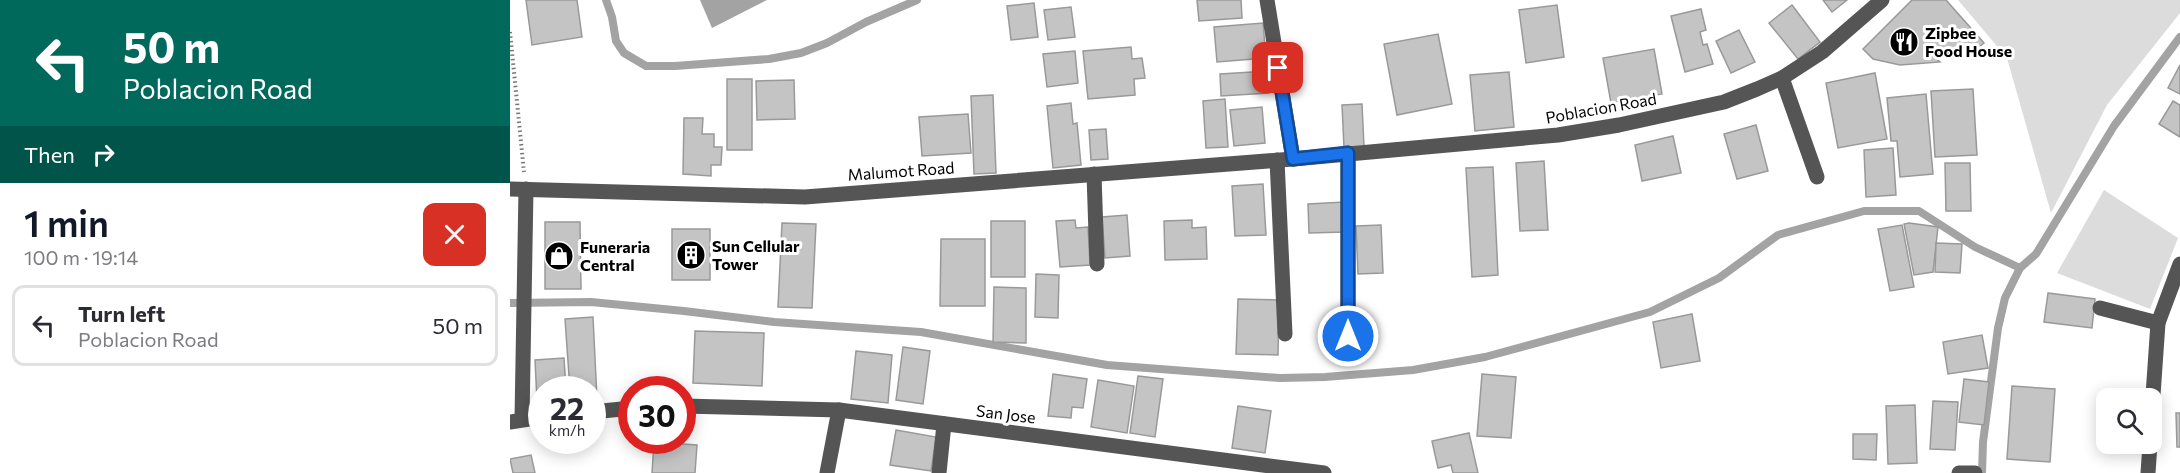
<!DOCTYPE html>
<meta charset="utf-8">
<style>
:root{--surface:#fff;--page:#f7f7f7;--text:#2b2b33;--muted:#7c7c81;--line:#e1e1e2;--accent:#111827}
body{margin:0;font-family:Commissioner,sans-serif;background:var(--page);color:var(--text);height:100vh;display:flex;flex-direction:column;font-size:22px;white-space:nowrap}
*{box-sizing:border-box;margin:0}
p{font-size:20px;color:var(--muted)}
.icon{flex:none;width:33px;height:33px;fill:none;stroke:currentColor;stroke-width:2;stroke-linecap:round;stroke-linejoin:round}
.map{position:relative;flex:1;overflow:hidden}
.sheet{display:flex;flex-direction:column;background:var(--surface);width:510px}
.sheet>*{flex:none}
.banner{background:#00695c;color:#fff;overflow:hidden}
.fabs{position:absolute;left:1586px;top:388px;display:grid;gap:12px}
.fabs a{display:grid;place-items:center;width:66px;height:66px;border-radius:12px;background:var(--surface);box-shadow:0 3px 15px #0003;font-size:30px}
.speed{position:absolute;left:18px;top:376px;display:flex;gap:12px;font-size:30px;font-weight:700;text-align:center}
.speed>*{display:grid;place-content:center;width:78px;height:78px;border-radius:50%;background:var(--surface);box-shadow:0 3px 15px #0003;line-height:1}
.speed small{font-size:15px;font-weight:400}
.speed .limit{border:9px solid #d22;background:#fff;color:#111}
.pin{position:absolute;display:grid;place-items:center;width:51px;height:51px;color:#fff;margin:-26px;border-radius:12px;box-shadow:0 3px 9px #0006}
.me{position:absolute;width:66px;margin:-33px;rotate:0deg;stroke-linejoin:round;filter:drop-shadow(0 0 4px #0008)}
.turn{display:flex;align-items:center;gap:21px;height:126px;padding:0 24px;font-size:27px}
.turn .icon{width:78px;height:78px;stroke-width:2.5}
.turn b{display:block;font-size:42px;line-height:51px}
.then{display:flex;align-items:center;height:57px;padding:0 24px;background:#0003;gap:12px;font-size:22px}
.round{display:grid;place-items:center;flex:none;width:63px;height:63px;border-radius:12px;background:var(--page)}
.summary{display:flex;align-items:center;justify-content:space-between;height:102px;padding:0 24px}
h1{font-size:36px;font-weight:600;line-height:45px;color:var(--accent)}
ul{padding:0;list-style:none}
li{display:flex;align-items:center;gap:18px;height:81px;margin:0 12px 9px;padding:0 12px;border:3px solid var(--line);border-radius:12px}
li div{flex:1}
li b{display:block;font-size:22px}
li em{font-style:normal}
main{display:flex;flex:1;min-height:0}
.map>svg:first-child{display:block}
.green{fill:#dcdcdc}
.water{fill:#a3a3a3}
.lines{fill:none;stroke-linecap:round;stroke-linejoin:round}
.stream{stroke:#a3a3a3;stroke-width:8}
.building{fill:#c4c4c4;stroke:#999;stroke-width:1.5}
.path{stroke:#777;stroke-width:4;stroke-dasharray:1.5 3;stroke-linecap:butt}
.minor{stroke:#555;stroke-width:15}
.route-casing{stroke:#114b97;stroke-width:15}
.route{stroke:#1a73e8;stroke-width:10}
.labels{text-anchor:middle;stroke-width:6;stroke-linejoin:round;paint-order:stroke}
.poi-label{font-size:16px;font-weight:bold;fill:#000;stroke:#fff;text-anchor:start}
.street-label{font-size:16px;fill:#000;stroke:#fff}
</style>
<main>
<section class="sheet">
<div class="banner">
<div class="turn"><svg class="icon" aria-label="left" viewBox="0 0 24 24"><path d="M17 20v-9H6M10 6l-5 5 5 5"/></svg><div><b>50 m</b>Poblacion Road</div></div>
<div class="then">Then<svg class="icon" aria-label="right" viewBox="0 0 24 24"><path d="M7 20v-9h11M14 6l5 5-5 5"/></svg></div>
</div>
<div class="summary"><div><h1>1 min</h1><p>100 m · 19:14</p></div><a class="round" style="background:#d93025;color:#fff"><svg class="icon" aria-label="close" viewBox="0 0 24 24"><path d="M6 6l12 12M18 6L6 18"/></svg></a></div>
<ul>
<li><svg class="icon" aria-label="left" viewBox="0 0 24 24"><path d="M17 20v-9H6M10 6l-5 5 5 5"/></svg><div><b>Turn left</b><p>Poblacion Road</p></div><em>50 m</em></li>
</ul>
</section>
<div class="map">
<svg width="1670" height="473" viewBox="0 0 1670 473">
<rect width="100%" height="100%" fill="#fff"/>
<g class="green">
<polygon points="1448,0 1670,0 1670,13 1597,105 1541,213 1497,58"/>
<polygon points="1594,190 1668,238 1640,309 1547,273"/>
</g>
<polygon class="water" points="190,0 257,0 202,28"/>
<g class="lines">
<g class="stream">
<polyline points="96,0 102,17 106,41 114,53 136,66 165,66 259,59 291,53 317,43 356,22 407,0"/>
<polyline points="0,303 81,302 174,311 264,322 411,332 597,365 770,378 815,377 903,370 975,357 1140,312 1209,278 1268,235 1354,211 1409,211 1465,247 1510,268"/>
<polyline points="1472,473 1473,442 1488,328 1495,298 1510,268 1526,254 1604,126 1670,37"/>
</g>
</g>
<g class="building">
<polygon points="16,0 67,0 72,37 22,45"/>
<polygon points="687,0 731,0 732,18 689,21"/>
<polygon points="1313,0 1337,0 1322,12"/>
<polygon points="1402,0 1436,0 1474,43 1462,53 1423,56 1430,62 1390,65 1363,59 1353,49"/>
<polygon points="524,3 528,37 501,40 497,6"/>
<polygon points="1047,5 1054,57 1016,63 1009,10"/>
<polygon points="1282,5 1310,42 1288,59 1259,23"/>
<polygon points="561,7 565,37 538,40 534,10"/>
<polygon points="1191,9 1196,30 1190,32 1193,45 1197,44 1203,64 1175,72 1161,16"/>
<polygon points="753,23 756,58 707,62 704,27"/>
<polygon points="1229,30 1245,62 1221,73 1206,41"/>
<polygon points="928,34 942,104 887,115 874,44"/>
<polygon points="621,47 622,59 632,58 635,78 624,79 625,95 578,99 573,51"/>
<polygon points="1144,49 1152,94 1101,103 1093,58"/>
<polygon points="565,51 568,83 537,87 533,54"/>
<polygon points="1670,65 1670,94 1658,88"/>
<polygon points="758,71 759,93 711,96 710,74"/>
<polygon points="999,72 1004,127 965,131 960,75"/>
<polygon points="1365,73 1377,139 1328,148 1316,83"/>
<rect x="217" y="79" width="25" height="71"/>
<polygon points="284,80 285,119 247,120 246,81"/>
<polygon points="1463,89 1467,155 1425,157 1421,91"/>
<polygon points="1416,94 1423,174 1390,177 1387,141 1381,141 1377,98"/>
<polygon points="483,95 486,173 464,174 461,96"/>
<polygon points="715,99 718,147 696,148 693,101"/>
<polygon points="1663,101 1670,105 1670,137 1649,124"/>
<polygon points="561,103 563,124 567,123 571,165 543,168 537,106"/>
<polygon points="852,104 854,147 834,148 832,105"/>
<polygon points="752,107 755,143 724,146 720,110"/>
<polygon points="458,114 461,153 412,156 409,117"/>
<polygon points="174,118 193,118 192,134 204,134 204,147 212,147 211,165 201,165 201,176 173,174"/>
<polygon points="1246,125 1258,171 1227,179 1214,134"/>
<polygon points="596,129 598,159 581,160 579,130"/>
<polygon points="1163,136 1171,173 1132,181 1125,145"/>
<polygon points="1383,148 1386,195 1356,197 1354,150"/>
<polygon points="1034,161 1038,230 1010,231 1006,163"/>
<polygon points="1435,163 1460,163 1461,211 1436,211"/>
<polygon points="983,167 988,275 962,277 956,168"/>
<polygon points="753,184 756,235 725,236 722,186"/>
<polygon points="834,202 836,232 799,233 798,204"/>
<polygon points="617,215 620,256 595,258 592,217"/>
<polygon points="565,220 566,228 578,227 580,265 550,267 546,221"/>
<polygon points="682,220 682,228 696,227 697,259 655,260 654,221"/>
<rect x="481" y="221" width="34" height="56"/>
<polygon points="35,222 70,222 71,289 35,289"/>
<polygon points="272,223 306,224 302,308 268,307"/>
<polygon points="1399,223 1428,227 1423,272 1404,275 1394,224"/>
<polygon points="871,225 873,273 848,274 846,226"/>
<polygon points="1392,225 1404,287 1380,291 1368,229"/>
<rect x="162" y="229" width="38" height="51"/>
<polygon points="431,239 475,239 475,306 430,306"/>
<polygon points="1426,243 1452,244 1450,273 1425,272"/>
<polygon points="526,274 549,275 548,318 525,317"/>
<polygon points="484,287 516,288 516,343 483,342"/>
<polygon points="1538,293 1585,299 1582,328 1534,322"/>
<polygon points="728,299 769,300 768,355 726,354"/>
<polygon points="1182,314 1190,361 1151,368 1143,322"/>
<polygon points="83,317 87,399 82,399 82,390 60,390 55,319"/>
<polygon points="185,331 254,333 252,386 183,383"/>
<polygon points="1472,335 1478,368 1438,374 1433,342"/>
<polygon points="393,347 420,351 413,404 386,400"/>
<polygon points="346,351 382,355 378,403 341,399"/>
<polygon points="54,358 56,390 32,390 32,401 27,401 25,360"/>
<polygon points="543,374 577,379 573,408 562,407 561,418 538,416"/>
<polygon points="972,374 1006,377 1001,438 967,436"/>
<polygon points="628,376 653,379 645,437 620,433"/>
<polygon points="1454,379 1479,382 1474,425 1449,422"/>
<polygon points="588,380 624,386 617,433 581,427"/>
<polygon points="1502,386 1545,389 1540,462 1497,459"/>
<polygon points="1423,401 1448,402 1445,450 1420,449"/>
<polygon points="1405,405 1407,463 1378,464 1376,406"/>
<polygon points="728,406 761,411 755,453 722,448"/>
<polygon points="1666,413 1670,413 1670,447 1667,447"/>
<polygon points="1596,424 1596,444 1623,444 1623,452 1595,451"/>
<polygon points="386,430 426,437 421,471 380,465"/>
<polygon points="959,433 968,473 943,473 941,465 928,468 922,441"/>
<polygon points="1343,434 1367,434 1366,460 1343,459"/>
<polygon points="144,442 187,445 185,473 142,473"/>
<polygon points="21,455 25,473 3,473 0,459"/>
</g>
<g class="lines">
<polyline class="path" points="0,32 14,172"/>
<g class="minor">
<polyline points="757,0 783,159"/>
<polyline points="1272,78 1307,177"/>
<polyline points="767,160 775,334"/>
<polyline points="584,174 587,264"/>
<polyline points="0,189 295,197 783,159 1048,135 1109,125 1214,102 1247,89 1272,78 1312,52 1372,0"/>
<polyline points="1590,308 1648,323"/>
<polyline points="838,336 838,153"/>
<polyline points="172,406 329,410 814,473"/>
<polyline points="82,412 122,408"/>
<polyline points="12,419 16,189"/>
<polyline points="0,422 32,417"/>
<polyline points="1641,424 1648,323 1670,264"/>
<polyline points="317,473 329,410"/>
<polyline points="429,473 434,424"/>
<polyline points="1449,473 1465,473"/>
<polyline points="1638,473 1640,444"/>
</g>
</g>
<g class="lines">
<g class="route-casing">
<polyline id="route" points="768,68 783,159 838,153 838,336"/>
</g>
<use href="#route" class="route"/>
</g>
<defs>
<g id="restaurant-disc" transform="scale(1.5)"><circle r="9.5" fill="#000" stroke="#fff"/><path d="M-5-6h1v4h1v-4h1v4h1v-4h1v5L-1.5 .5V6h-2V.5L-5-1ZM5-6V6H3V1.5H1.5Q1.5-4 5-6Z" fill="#fff"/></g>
<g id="building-disc" transform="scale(1.5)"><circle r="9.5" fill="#000" stroke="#fff"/><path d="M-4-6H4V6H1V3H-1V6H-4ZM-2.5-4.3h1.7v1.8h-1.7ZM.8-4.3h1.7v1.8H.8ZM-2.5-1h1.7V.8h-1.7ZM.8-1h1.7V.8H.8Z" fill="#fff"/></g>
<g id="shop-disc" transform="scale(1.5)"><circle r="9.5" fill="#000" stroke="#fff"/><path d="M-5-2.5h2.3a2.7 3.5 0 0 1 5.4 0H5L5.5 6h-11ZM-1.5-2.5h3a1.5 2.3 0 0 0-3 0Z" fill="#fff"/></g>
</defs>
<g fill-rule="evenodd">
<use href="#restaurant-disc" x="1394" y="42"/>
<use href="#building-disc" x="181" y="255"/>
<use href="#shop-disc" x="49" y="256"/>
</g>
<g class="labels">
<g class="poi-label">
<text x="1415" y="39">Zipbee<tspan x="1415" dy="18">Food House</tspan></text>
<text x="202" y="252">Sun Cellular<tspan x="202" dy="18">Tower</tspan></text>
<text x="70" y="253">Funeraria<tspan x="70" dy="18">Central</tspan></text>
</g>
<g class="street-label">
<text transform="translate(1091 108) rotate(-10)" y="6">Poblacion Road</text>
<text transform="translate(391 171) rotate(-4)" y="6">Malumot Road</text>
<text transform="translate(496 414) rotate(7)" y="6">San Jose</text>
</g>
</g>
</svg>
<div class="fabs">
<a><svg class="icon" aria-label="search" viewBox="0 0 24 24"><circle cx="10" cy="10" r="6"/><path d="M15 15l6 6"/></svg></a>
</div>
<div class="speed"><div>22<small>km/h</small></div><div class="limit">30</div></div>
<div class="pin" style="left:768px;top:68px;background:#d93025"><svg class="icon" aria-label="arrive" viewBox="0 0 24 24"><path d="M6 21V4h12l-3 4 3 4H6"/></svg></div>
<svg class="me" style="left:838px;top:336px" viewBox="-20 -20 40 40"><circle r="17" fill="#1a73e8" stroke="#fff" stroke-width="3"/><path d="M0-11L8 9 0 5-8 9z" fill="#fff"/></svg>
</div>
</main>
